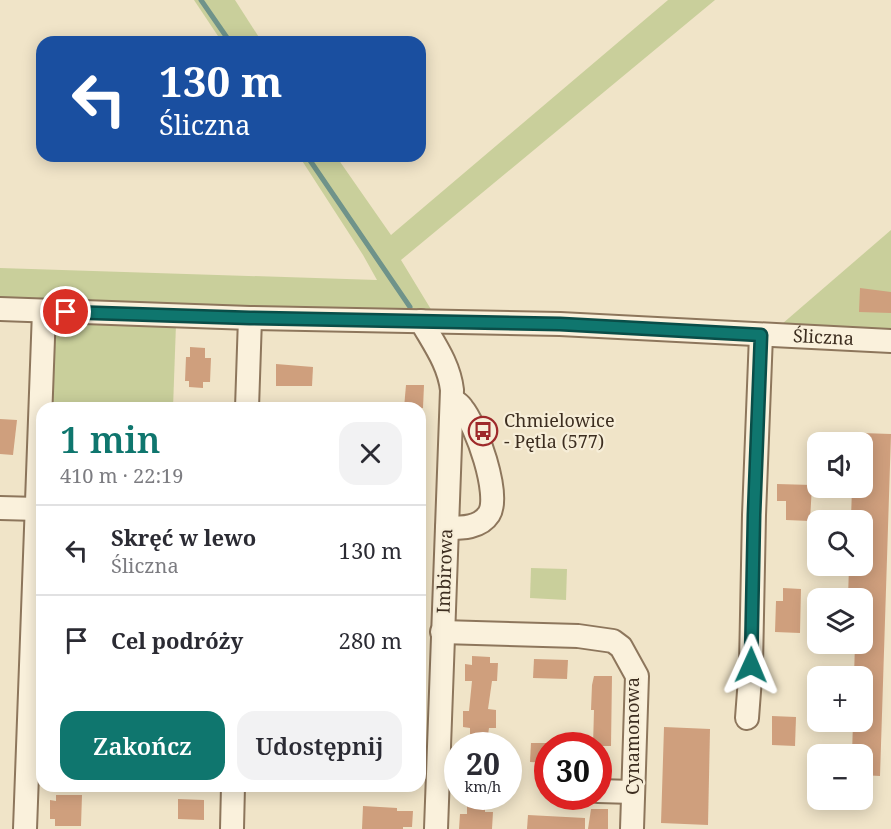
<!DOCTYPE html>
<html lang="pl">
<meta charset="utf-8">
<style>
:root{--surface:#fff;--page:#f2f2f3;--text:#2b2b33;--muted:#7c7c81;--line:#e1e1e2;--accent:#0f766e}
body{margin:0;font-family:"Noto Serif",serif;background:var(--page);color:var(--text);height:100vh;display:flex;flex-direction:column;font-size:22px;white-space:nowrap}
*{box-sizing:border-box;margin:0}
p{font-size:20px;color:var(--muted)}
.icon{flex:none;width:33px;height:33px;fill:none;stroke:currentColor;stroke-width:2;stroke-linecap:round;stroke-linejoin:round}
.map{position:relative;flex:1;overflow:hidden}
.sheet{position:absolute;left:36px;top:402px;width:390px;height:390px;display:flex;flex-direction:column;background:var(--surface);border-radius:18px;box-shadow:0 3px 15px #0003}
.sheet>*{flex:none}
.guide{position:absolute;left:36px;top:36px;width:390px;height:126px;border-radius:18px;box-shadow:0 3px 15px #0003;background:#1a4fa0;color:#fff;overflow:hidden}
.buttons{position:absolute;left:807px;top:432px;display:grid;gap:12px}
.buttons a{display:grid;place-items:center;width:66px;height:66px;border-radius:12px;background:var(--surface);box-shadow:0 3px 15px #0003;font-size:30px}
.speed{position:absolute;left:444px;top:732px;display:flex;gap:12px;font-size:30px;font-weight:700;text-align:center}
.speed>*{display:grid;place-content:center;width:78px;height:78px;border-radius:50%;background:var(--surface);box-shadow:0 3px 15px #0003;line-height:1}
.speed small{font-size:15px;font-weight:400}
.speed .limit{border:9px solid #d22;background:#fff;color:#111}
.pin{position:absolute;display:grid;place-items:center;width:51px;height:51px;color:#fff;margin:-26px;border:3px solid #fff;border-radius:50%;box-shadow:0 2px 6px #0007}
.me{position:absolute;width:66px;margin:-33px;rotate:1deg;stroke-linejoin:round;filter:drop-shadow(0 0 4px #0008)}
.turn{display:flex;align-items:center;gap:21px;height:126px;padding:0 24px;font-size:27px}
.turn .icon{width:78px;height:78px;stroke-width:2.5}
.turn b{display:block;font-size:42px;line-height:51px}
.round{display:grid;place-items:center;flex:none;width:63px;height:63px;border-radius:18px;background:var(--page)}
.overview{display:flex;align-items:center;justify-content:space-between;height:102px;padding:0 24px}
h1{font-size:36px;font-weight:600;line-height:45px;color:var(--accent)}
.cta{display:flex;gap:12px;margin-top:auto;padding:12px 24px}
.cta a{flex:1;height:69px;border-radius:18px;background:var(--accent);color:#fff;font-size:24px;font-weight:600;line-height:69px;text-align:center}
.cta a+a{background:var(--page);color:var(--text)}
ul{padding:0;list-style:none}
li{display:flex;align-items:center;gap:18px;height:90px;padding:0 24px;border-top:2px solid var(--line)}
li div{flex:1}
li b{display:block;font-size:22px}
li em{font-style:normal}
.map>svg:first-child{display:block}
.green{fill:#c9cf9b}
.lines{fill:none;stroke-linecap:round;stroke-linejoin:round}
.stream{stroke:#6f938a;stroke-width:5}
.building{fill:#cf9f7d}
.minor-casing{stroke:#8d765c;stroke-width:26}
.minor{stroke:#faf1dc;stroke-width:22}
.route-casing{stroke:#0a4d48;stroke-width:15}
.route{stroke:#0f766e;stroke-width:10}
.labels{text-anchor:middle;stroke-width:4.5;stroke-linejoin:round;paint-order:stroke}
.street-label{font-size:18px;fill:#3d2e20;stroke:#f7eed8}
.poi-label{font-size:18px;fill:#3d2e20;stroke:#f7eed8;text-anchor:start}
</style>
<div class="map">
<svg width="891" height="829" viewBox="0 0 891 829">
<rect width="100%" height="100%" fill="#f0e4c8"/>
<g class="green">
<polygon points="194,0 235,0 262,42 222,42"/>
<polygon points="668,0 715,0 401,260 432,311 326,312 0,298 0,268 377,280 363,255 299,156 336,156 391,235"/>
<polygon points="891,230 891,330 782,324"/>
<polygon points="53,318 176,324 173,408 50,408"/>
<polygon points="531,568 567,569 566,600 530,598"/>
</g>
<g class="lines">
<g class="stream">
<polyline points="201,0 230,42"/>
<polyline points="307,156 410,307"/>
</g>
</g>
<g class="building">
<polygon points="860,288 891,292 891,313 859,312"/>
<polygon points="190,347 205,348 205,358 211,358 210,382 203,382 203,388 189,387 189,381 185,381 186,357 190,357"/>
<polygon points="276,364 313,367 312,386 276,386"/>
<polygon points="406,385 424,385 423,408 404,408"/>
<polygon points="0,419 17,420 13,455 0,454"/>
<polygon points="862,433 891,434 880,776 862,775 862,754 852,754 853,722 862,722 862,676 854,676 855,644 862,644 862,598 848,598 849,566 862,566 862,518 851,518 852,488 862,488"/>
<polygon points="777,484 812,485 810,521 786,520 786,501 777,501"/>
<polygon points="783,588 801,589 800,633 775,632 776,601 783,601"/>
<polygon points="472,656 490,657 490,663 498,663 497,681 492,681 488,709 496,710 496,728 489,728 488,735 470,734 470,728 463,727 463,711 469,711 472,681 465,681 465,664 472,665"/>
<polygon points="534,659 568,660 567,679 533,678"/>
<polygon points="594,676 612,676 611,746 593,746 594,710 591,710 592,685"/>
<polygon points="772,716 796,717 795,746 772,745"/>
<polygon points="664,727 710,729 708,825 661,823"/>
<polygon points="531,743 548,743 548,763 530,762"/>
<polygon points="56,795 82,795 81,826 55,826 55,819 50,819 50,800 56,801"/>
<polygon points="178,799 204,800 204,820 178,819"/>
<polygon points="363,806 397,808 397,811 413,811 412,827 403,827 403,829 362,829"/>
<polygon points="467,806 485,806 485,812 493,812 492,829 459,829 460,814 467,814"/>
<polygon points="591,809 608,809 608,829 588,829"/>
<polygon points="528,815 585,818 585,829 527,829"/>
</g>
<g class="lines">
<g class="minor-casing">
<g id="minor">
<path id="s1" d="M0,309l250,9 310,6 331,17"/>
<path d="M421,321c13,23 28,43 31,69l-16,439"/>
<polyline points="247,408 250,318"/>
<polyline points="0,508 38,509"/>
<path d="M447,528c15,0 33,0 42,-14 12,-19 -13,-90 -27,-106 -2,-4 -7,-6 -10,-9"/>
<polyline points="442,632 578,636 613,641 621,647 637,676 632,829"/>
<polyline points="747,718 751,665 754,515 761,335"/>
<polyline points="598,791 633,792"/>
<polyline points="25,829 44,311"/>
<polyline points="232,829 233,786"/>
</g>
</g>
<use href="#minor" class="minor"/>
</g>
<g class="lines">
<g class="route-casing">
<polyline id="route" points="66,312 250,318 560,324 761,335 754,515 751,665"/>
</g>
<use href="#route" class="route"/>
</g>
<defs>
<g id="bus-ring" transform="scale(1.5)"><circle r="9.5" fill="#f7eed8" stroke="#9e2a2b" stroke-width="1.5"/><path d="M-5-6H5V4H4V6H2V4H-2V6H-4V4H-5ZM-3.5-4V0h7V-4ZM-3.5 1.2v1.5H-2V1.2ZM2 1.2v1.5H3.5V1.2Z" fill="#9e2a2b"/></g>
</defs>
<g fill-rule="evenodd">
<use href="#bus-ring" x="483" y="431"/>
</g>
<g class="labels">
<g class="street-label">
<text dy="6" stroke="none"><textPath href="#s1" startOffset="824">Śliczna</textPath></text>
<text transform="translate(445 571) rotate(-88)" y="6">Imbirowa</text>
<text transform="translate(633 736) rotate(-90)" y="6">Cynamonowa</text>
</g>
<g class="poi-label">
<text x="504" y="427">Chmielowice<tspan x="504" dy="21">- Pętla (577)</tspan></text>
</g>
</g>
</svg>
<div class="buttons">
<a><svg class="icon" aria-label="sound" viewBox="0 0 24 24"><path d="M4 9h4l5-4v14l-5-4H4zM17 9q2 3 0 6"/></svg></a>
<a><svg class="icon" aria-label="search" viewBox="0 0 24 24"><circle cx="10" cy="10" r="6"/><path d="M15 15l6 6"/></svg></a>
<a><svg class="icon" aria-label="layers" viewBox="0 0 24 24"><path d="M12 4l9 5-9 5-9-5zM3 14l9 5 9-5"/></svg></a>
<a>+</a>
<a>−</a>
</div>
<div class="speed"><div>20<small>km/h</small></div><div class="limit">30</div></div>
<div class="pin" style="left:66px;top:312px;background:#d93025"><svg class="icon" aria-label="arrive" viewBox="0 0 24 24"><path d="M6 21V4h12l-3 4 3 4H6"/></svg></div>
<svg class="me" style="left:751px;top:665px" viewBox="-20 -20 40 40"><path d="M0-17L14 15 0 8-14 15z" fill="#0f766e" stroke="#fff" stroke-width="4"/></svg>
<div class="guide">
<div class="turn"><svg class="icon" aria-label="left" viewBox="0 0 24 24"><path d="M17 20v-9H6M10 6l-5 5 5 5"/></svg><div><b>130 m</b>Śliczna</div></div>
</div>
<section class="sheet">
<div class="overview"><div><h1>1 min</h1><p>410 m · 22:19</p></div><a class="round"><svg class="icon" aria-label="close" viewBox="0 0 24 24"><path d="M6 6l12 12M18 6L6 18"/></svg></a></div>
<ul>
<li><svg class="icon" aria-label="left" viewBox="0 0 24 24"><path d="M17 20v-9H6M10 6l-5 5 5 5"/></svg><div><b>Skręć w lewo</b><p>Śliczna</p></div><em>130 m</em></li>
<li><svg class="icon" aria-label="arrive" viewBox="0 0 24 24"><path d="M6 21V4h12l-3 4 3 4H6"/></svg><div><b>Cel podróży</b></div><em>280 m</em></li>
</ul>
<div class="cta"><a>Zakończ</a><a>Udostępnij</a></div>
</section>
</div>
